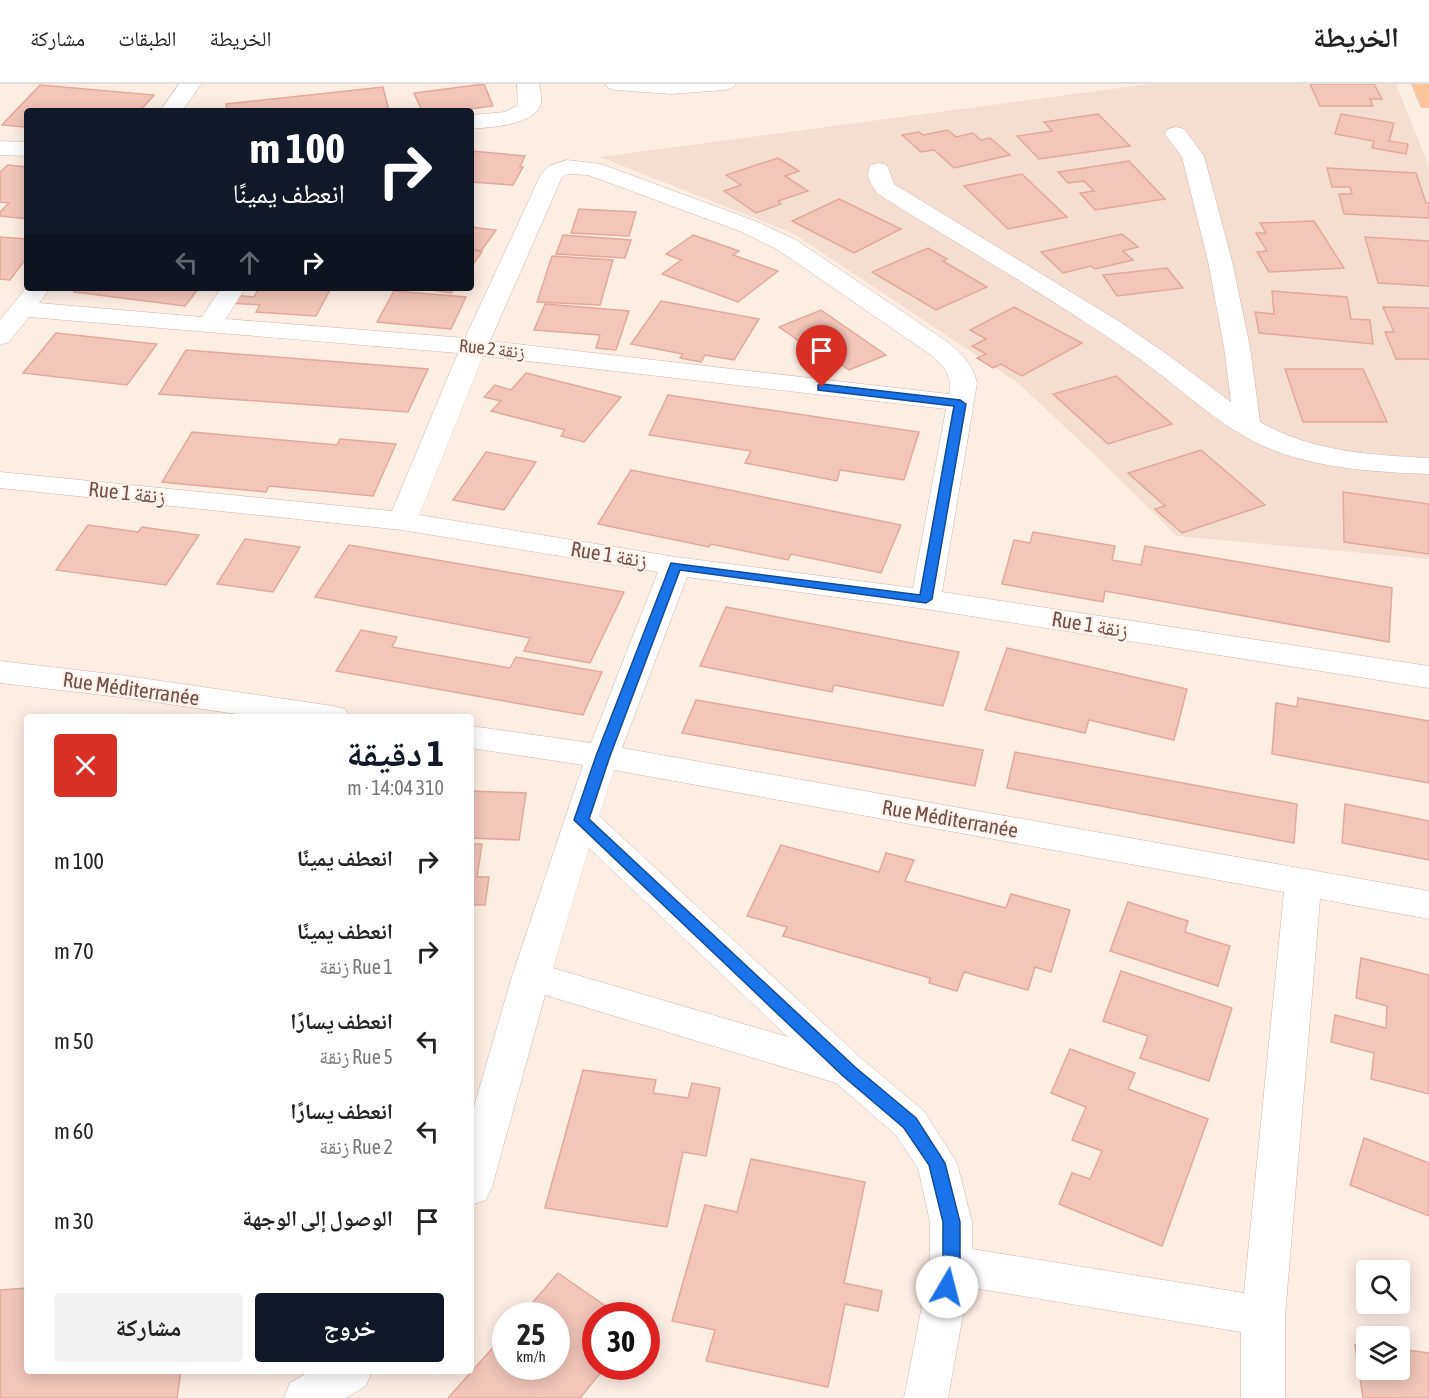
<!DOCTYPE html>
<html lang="ar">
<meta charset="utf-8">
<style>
:root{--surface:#fff;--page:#f2f2f2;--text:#222;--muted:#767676;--line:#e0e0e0;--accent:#111827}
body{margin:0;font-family:"Asap Condensed","Noto Naskh Arabic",sans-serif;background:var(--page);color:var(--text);direction:rtl;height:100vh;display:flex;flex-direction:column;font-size:22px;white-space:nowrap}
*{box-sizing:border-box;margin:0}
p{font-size:20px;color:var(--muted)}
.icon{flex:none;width:33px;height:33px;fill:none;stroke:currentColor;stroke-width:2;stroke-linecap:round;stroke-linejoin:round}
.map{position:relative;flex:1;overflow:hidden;direction:ltr}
.panel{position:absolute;left:24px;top:630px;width:450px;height:660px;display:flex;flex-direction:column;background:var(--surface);border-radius:6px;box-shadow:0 3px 15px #0003;direction:rtl}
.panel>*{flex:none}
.guide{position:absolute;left:24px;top:24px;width:450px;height:183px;border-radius:6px;box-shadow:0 3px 15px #0003;direction:rtl;background:#111827;color:#fff;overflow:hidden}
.tools{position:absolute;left:1356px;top:1176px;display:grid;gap:12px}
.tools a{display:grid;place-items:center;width:54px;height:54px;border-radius:6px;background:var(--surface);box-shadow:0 3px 15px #0003;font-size:30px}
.speed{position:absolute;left:492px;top:1218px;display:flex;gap:12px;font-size:30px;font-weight:700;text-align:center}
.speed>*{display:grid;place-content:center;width:78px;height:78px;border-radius:50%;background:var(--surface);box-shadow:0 3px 15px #0003;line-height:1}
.speed small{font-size:15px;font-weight:400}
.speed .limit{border:9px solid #d22;background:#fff;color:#111}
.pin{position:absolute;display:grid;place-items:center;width:51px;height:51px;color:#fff;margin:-62px -26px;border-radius:50% 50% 50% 0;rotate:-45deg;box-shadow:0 0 6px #0007}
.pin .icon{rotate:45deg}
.me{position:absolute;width:66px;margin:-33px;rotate:8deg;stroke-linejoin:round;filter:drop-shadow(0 0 4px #0008)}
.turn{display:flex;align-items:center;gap:21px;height:126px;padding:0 30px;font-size:27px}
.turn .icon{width:78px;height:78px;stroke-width:2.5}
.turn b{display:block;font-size:42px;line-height:51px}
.lanes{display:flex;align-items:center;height:57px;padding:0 30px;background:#0003;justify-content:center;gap:30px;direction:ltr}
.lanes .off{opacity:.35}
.round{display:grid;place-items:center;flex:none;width:63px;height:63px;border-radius:6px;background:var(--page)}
.head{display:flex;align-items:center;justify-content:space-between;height:102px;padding:0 30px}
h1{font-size:36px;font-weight:700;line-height:45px;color:var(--accent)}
.cta{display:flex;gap:12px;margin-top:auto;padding:12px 30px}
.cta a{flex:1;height:69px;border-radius:6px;background:var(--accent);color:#fff;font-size:24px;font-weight:700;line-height:69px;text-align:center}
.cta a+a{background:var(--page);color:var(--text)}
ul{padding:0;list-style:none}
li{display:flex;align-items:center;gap:18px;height:90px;padding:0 30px}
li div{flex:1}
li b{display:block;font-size:22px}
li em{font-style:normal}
header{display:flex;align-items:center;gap:36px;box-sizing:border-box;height:84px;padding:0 30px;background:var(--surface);border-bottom:2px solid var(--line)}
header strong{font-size:28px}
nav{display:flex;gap:33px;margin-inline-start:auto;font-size:21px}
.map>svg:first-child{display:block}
.residential{fill:#f4ded2}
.building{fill:#f3c5bb;stroke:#e6a89b;stroke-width:1.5}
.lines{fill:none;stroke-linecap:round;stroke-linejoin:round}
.minor-casing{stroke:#d0b5ad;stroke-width:1}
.major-casing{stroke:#d8cecc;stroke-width:1}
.minor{fill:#fff;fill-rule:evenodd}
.major{fill:#fcc49b;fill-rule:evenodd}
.route{fill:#1a73e8;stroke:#114b97;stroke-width:1.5}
.labels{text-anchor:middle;stroke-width:4.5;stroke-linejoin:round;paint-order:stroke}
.far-street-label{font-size:18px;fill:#754f49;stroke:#fff2ea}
.street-label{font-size:21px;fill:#754f49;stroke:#fff2ea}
</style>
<header>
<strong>الخريطة</strong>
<nav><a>الخريطة</a><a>الطبقات</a><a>مشاركة</a></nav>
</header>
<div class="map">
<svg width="1429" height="1314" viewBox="0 0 1429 1314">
<rect width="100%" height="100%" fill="#fdeee4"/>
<polygon class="residential" points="1149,0 1396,0 1429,82 1429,475 1177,452 1100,376 1018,299 794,150 600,73"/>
<g class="building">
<polygon points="484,0 493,22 455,27 422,27 414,9"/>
<polygon points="1310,0 1374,0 1382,15 1370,15 1373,22 1320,22"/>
<polygon points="40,1 154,11 140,27 27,27 27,39 24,43 2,41"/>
<polygon points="383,3 389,27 227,27 226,20"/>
<polygon points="1098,30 1130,62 1039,75 1017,52 1052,47 1044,38"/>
<polygon points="1341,30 1394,39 1389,57 1408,60 1406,70 1372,64 1374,57 1335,50"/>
<polygon points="948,46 956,53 973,49 981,56 990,54 1010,71 954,84 934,66 921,68 902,51 919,48 923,51"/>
<polygon points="471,67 525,72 520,83 523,83 513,101 471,98"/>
<polygon points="778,74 799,87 785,92 808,107 778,117 781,120 756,129 724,107 741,101 726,91"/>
<polygon points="1129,77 1165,115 1095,126 1080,109 1094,107 1084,97 1068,99 1058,88"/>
<polygon points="8,81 27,83 27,135 0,132 0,128 9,119 0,118 0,88"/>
<polygon points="1327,84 1416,89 1426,119 1429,119 1429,134 1344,130 1339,110 1352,110 1350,103 1332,103"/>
<polygon points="1022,90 1067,133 1008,145 964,102"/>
<polygon points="839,115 901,145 854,169 792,137"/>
<polygon points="579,125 636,128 629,152 571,149"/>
<polygon points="1314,137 1344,184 1269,188 1257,168 1267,167 1256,149 1266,149 1260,139"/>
<polygon points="471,143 496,146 481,167 471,165"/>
<polygon points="1122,150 1138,163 1123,167 1133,176 1095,185 1091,182 1063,189 1041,168"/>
<polygon points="563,151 631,156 625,174 556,170"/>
<polygon points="693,151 739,167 733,171 778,187 738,218 662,190 681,176 666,170"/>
<polygon points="0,153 27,155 27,173 10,196 0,195"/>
<polygon points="1365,153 1429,157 1429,202 1378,199"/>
<polygon points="928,164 947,175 943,177 987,203 936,226 872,188"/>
<polygon points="471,166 482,168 471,183"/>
<polygon points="552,172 613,176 600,221 537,218"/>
<polygon points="1167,184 1183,204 1117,212 1103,191"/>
<polygon points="78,204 199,204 185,222 74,208"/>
<polygon points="259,204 331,204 316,232 256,228 260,221 230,219 234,211 254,213"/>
<polygon points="417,204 455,204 451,209"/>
<polygon points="394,207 466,213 451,245 377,238"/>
<polygon points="1272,207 1347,213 1351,235 1370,236 1373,260 1259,249 1255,228 1274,230"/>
<polygon points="661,217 759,235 734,276 705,271 701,278 680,274 683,270 631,260"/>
<polygon points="545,220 629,227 616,266 596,264 600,251 534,246"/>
<polygon points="1014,223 1082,259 1022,292 1001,280 993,284 977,274 986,270 972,262 986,255 970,246"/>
<polygon points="1383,223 1429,224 1429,275 1396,275 1385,248 1394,248"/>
<polygon points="821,226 886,271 849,286 822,267 816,269 779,243"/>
<polygon points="56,249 157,260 127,301 23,289"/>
<polygon points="186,266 428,285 408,328 159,310"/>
<polygon points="1285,285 1363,285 1387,338 1303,338"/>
<polygon points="526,289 621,313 584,358 561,352 565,346 491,327 501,317 484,313 495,301 511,306"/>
<polygon points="1116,292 1172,340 1108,360 1053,310"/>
<polygon points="668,311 919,348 904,396 840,386 837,397 745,379 751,367 649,351"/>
<polygon points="192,348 337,361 340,355 396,360 373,412 269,402 266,408 162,398"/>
<polygon points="1201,366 1265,421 1182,449 1155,425 1165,422 1128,389"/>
<polygon points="486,368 536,378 504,426 453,416"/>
<polygon points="631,386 901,441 881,489 791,470 788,476 711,460 709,463 598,440"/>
<polygon points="1343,408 1429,420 1429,470 1344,458"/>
<polygon points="88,441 138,448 142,443 199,451 166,501 56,486"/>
<polygon points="1033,448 1115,462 1112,476 1141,481 1145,462 1392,504 1389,558 1105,507 1103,518 1002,500 1014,456 1030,459"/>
<polygon points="245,455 300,463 273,508 217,500"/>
<polygon points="349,461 624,508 590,579 524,567 530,554 315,513"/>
<polygon points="726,523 959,568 943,622 834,601 832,608 700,582"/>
<polygon points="361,546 397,553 392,563 510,584 516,573 602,588 583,631 336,587"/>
<polygon points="1007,564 1187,605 1174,656 1089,636 1085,649 985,626"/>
<polygon points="1298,614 1429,637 1429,699 1272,670 1276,619 1297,623"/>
<polygon points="696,616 983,666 975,702 682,649"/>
<polygon points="1015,668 1297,720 1294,759 1007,704"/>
<polygon points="471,707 526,709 519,756 471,754"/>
<polygon points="1345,720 1429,737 1429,776 1342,759"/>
<polygon points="471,760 482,760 477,793 489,793 485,821 471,821"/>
<polygon points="781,761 879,788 886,769 914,776 905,797 1006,824 1011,810 1070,826 1051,888 1035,883 1028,906 964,888 957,907 929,899 930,894 783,852 787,843 747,832"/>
<polygon points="1128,818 1188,837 1185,848 1230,862 1218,902 1110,867"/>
<polygon points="1361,874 1429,891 1429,1010 1371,995 1374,969 1331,958 1335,931 1386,944 1387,922 1356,914"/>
<polygon points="1121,887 1232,924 1209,997 1140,974 1148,952 1103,937"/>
<polygon points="1070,965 1135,989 1128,1005 1208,1035 1162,1162 1059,1120 1072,1089 1090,1095 1102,1067 1072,1056 1086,1023 1051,1009"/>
<polygon points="583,986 656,996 653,1009 688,1014 692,999 720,1004 706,1072 683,1068 667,1143 545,1124"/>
<polygon points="1364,1054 1429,1079 1429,1132 1350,1101"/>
<polygon points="751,1075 865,1098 844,1199 882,1207 878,1227 845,1220 828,1303 706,1277 715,1246 672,1237 705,1121 737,1128"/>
<polygon points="558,1189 620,1232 596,1232 596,1282 606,1282 580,1314 448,1314 506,1249 506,1282 556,1282 556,1232 521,1232"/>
<polygon points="27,1204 27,1287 181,1287 177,1314 0,1314 0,1206"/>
<polygon points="1355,1261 1366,1262 1366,1286 1400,1286 1400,1265 1429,1269 1429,1314 1363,1314"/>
</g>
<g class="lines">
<g class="minor-casing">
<g id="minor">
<polygon points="179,0 201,0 182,27 160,27"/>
<path d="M517,0h22c1,6 3,13 2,19 -6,23 -51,24 -70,26v-14l34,-3 13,-7z"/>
<polygon points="605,0 736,0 732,4 725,6 671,10 616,6 609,4"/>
<path d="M1176,43l8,2 20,27 28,105 18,86 10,75c53,30 110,33 169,36v16c-53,-2 -106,-5 -156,-24 -54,-21 -94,-65 -142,-97 -82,-57 -169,-106 -253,-159 -6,-9 -14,-18 -7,-29l8,-2 8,2 7,19 226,138 48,33 63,47 -7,-55 -16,-86 -26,-104 -17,-23 3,-5z"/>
<polygon points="0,57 27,58 27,72 0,71"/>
<path d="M567,76l34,4 157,58 38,18 153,103c14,12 24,22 28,40l-35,209 487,74v22l-503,-79 -239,-32 -65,171 807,143v28l-109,-20 -35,417v82h-44v-66l-273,-45 -20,111h-44l26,-133v-43l-12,-54 -22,-33 -60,-52 -291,-88 -53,192 -6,13 -15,5v-88l41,-141 71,-211 -112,-17v-22l120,17 67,-171 -256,-42 -402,-42v-16l392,39 66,-158 -429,-36 -20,25 -9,3v-25l27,-33 18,1 2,4 -8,11 163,14 19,-29h24l-19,31 239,19 76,-164 8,-8zM568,90l20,1 154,57 36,18 153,105c14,12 21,19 18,39l-459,-53 72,-164zM483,272l463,53 -33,179 -237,-31 -257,-42zM614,686l670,122 -40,401 -272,-44v-27l-15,-59 -33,-52 -61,-51 -264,-244zM589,764l199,189 -235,-69z"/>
<polygon points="0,577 120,591 333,622 345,625 349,633 257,633 120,613 0,599"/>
<polygon points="310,1287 372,1287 366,1302 346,1314 284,1314 290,1299"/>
</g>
</g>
<g class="major-casing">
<polygon id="major" points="1412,0 1429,0 1429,24 1421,23"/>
</g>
<use href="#minor" class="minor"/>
<use href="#major" class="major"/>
</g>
<polygon class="route" points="822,300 960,316 966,320 932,515 926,519 680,486 610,672 589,735 855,983 916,1034 945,1079 960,1138 960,1181 954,1209 947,1211 941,1209 938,1203 943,1181 943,1138 929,1081 904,1044 843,992 574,736 596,672 671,479 920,511 954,322 818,306 818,301"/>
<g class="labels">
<g class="far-street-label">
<text transform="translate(492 265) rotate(6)" y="6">Rue 2 زنقة</text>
</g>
<g class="street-label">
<text transform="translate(127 409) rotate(6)" y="7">Rue 1 زنقة</text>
<text transform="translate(609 471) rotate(9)" y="7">Rue 1 زنقة</text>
<text transform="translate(1090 541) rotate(9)" y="7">Rue 1 زنقة</text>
<text transform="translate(131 605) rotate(8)" y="7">Rue Méditerranée</text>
<text transform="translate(950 735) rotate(10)" y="7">Rue Méditerranée</text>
</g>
</g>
</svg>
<div class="tools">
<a><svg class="icon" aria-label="search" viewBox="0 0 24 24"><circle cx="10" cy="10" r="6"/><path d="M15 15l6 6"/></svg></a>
<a><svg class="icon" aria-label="layers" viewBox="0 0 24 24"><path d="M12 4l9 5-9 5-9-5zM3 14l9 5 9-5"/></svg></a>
</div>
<div class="speed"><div>25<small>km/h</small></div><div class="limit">30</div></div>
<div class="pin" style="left:822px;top:303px;background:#d93025"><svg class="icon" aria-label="arrive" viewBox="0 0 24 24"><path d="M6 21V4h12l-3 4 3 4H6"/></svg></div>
<svg class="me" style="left:947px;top:1203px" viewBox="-20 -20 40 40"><circle r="19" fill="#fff"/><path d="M0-13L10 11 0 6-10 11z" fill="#1a73e8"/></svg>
<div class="guide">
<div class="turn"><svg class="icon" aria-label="right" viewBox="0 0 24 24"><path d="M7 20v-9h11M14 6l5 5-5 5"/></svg><div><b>100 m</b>انعطف يمينًا</div></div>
<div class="lanes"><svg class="icon off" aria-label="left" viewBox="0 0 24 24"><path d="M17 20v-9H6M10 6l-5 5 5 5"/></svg><svg class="icon off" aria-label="ahead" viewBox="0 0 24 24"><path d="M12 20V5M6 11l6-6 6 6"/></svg><svg class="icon" aria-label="right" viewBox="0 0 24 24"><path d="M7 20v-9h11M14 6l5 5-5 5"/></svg></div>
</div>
<section class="panel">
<div class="head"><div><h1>1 دقيقة</h1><p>310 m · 14:04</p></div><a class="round" style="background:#d93025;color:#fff"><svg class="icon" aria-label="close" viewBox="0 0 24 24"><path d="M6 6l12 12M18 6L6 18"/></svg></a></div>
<ul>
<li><svg class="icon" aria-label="right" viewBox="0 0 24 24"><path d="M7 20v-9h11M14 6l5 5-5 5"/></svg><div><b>انعطف يمينًا</b></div><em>100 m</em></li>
<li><svg class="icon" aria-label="right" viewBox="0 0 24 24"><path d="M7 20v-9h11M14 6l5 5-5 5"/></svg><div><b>انعطف يمينًا</b><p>Rue 1 زنقة</p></div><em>70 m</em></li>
<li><svg class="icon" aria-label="left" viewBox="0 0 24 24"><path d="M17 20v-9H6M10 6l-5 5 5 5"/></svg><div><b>انعطف يسارًا</b><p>Rue 5 زنقة</p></div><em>50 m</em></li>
<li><svg class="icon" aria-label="left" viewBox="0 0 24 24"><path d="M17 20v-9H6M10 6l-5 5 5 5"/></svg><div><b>انعطف يسارًا</b><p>Rue 2 زنقة</p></div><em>60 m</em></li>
<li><svg class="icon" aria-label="arrive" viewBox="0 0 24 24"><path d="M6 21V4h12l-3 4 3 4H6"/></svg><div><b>الوصول إلى الوجهة</b></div><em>30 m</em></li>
</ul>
<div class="cta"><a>خروج</a><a>مشاركة</a></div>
</section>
</div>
